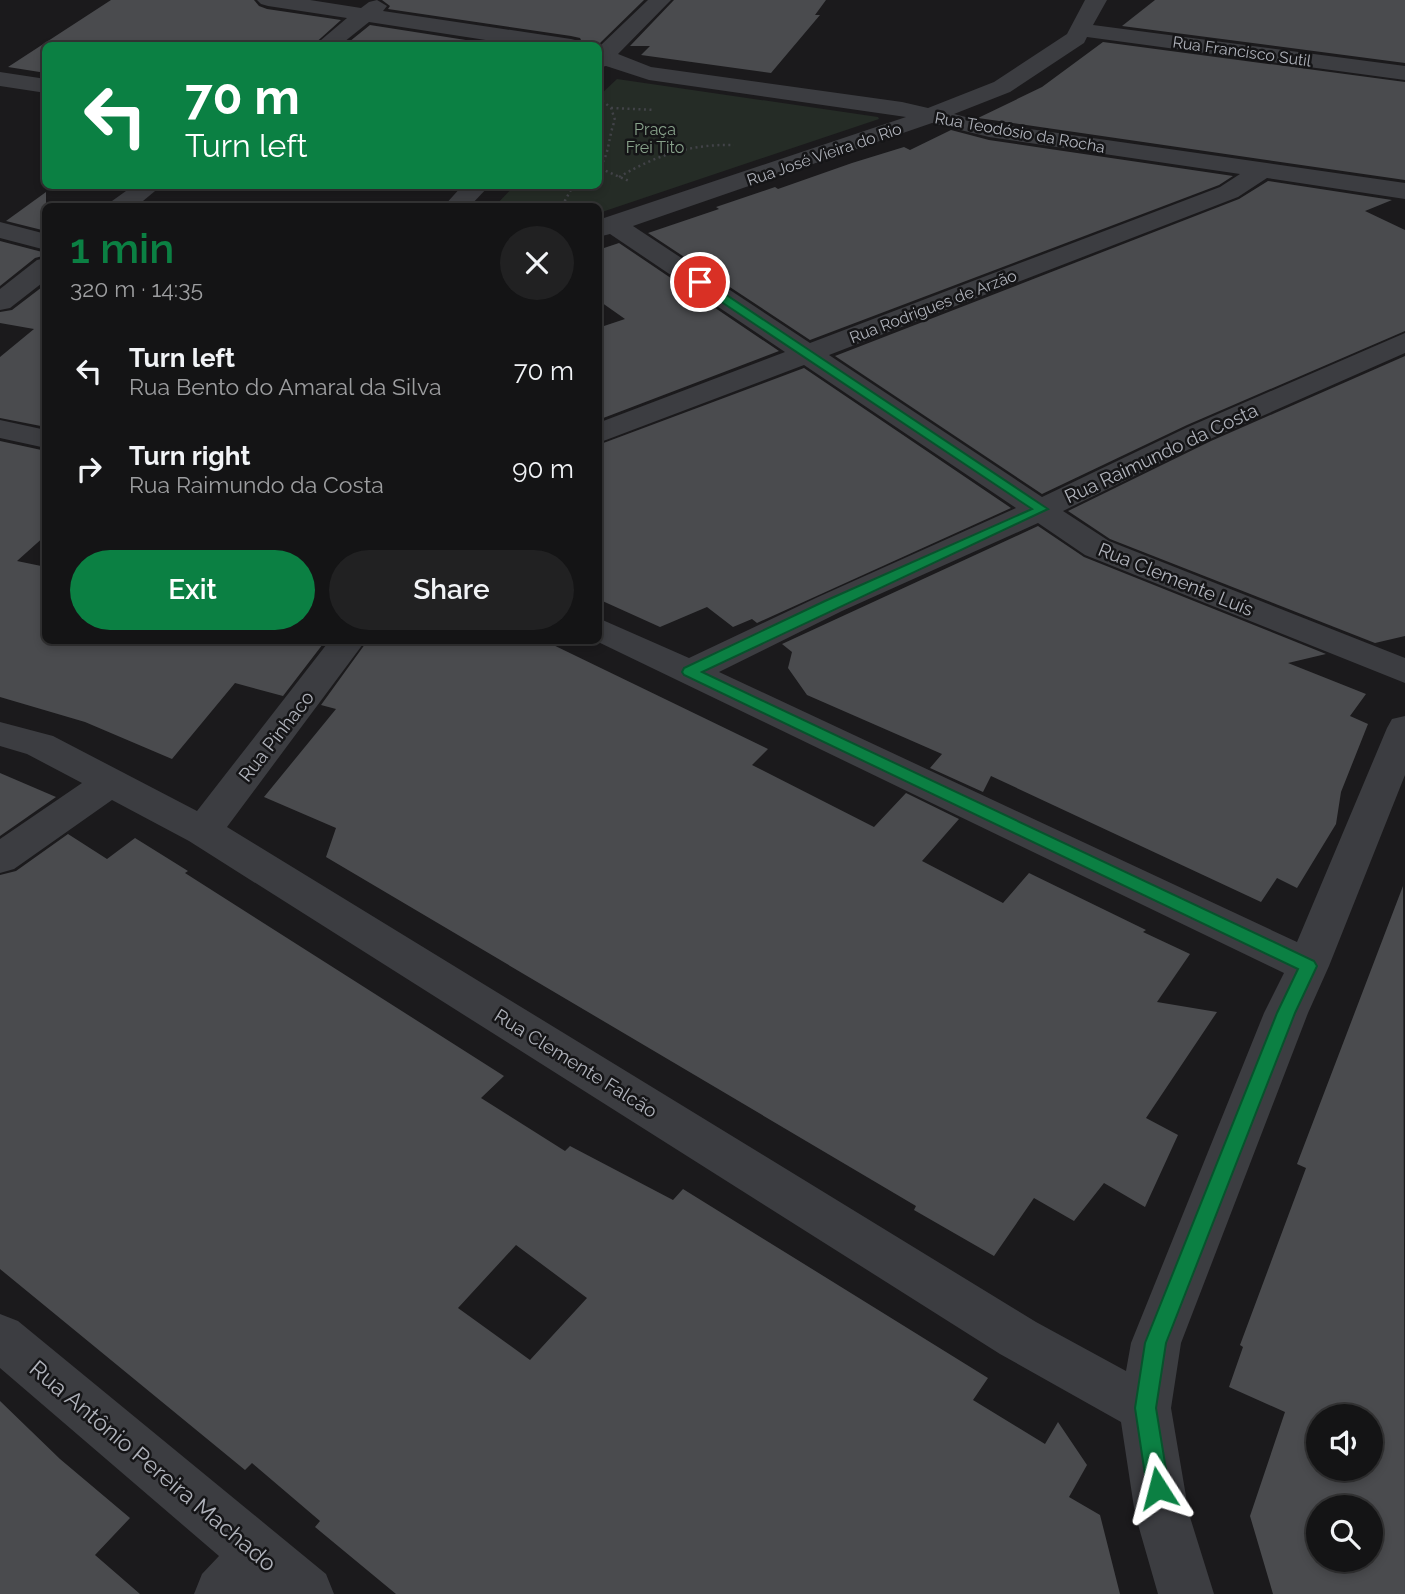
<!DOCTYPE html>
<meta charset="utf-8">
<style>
:root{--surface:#141415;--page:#212122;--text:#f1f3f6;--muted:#9d9ea0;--line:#333334;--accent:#0b8043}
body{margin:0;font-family:Raleway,sans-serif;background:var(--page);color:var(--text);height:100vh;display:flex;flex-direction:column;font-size:26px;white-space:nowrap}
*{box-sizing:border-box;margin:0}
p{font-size:23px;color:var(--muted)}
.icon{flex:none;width:38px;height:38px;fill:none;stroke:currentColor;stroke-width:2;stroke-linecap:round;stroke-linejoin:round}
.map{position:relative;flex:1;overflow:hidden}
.details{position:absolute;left:42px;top:203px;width:560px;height:441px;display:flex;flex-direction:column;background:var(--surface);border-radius:10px;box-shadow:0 4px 10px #0003,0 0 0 2px var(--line)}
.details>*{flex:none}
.top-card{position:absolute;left:42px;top:42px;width:560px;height:147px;border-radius:10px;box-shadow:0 4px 10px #0003,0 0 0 2px var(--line);background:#0b8043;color:#fff;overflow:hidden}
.controls{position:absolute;left:1306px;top:1404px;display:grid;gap:14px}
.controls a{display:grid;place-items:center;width:77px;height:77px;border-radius:50%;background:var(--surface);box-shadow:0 4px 10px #0003,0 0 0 2px var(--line);font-size:35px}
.pin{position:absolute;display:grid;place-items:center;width:60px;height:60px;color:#fff;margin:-30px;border:4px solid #fff;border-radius:50%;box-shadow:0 2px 7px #0007}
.me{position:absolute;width:77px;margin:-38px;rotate:351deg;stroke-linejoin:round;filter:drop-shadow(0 0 5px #0008)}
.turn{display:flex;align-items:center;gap:24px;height:147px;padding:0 28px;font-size:32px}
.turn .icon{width:91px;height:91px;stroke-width:2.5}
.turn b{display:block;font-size:49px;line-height:60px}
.round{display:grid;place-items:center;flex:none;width:74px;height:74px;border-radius:37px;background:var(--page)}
.head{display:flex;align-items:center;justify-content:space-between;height:119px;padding:0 28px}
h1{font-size:42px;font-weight:600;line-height:52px;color:var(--accent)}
.cta{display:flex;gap:14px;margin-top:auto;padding:14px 28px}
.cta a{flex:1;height:80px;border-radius:42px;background:var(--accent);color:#fff;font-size:28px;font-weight:600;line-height:80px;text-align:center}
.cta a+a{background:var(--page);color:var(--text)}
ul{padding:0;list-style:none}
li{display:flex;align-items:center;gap:21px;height:98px;padding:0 28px}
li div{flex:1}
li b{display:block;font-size:26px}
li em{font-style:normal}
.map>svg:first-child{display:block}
.green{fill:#252c26}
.building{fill:#4a4b4e;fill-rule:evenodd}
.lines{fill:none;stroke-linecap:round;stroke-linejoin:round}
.path{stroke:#424348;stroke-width:2.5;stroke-dasharray:2 3.5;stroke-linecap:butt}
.minor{fill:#3c3d41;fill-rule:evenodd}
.route{fill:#0b8043;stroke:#07532c;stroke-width:2}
.labels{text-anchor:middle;stroke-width:5;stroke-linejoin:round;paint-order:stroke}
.far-street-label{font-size:16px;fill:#afb2ba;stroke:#151517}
.far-park-label{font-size:16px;fill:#88a28b;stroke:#151517}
.street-label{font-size:19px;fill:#afb2ba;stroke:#151517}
.near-street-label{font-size:23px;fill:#afb2ba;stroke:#151517}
</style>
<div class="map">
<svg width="1405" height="1594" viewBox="0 0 1405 1594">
<rect width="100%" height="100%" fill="#1b1a1c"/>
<polygon class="green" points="617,79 878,117 879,119 599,213 598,206 495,206 514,186 598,186 599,96"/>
<g class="building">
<polygon points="111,0 254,0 259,6 267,9 341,20 312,46 46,46 46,73 8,67"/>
<polygon points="382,0 644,0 600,43 591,46 584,46 580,38 571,36 388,9 390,6"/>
<polygon points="674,0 826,0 815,15 820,15 771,73 641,55 650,46 630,46"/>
<polygon points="1155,0 1405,0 1405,63 1122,26"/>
<polygon points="370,25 504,46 344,46"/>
<polygon points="1103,42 1405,82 1405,180 978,118 1042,87"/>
<polygon points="951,130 989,140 1233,176 1219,185 810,340 648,233 719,209 716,207 775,187 778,189 852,163 904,147 910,150"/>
<polygon points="1268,181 1392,200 1365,211 1405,230 1405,331 1187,425 1042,494 835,356 1239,199"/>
<polygon points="46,192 46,231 6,221"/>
<polygon points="0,241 46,253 46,255 35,258 0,286"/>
<polygon points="619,243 779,351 598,420 598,328 625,319 598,300 598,250"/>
<polygon points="46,284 46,427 0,418 0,357 34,329 0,323 0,312 12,310"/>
<polygon points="1405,356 1405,636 1375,643 1110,539 1068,511 1211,441"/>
<polygon points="804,368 1011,508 757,623 752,619 733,627 707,607 660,627 598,599 598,445"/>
<polygon points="0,441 46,451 46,535 17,561 46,567 46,640 326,640 283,696 235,683 172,759 85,722 0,697"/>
<polygon points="1038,526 1084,557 1326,654 1288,663 1366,694 1350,716 1368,724 1341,792 1336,824 1297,888 1277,878 1261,902 991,776 983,792 930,768 942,754 807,695 788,668 792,652 782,644"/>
<polygon points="368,640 543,640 768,749 752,765 874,827 906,793 959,819 922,861 1003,903 1029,873 1146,930 1143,932 1190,954 1157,1002 1217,1012 1146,1118 1178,1135 1145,1207 1104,1183 1074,1221 1034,1198 994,1256 914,1210 916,1206 326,857 336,828 264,797 336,709 321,705"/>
<polygon points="0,773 56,797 0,836"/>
<path d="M68,834l39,25 28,-21 53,33 -3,2 319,203 -23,22 84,53 5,-5 103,54 10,-11 113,70 192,119 -15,22 72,44 13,-22 29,43 -18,32 31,18 20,79h-724l-81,-67 5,-6 -68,-58 -7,7 -245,-201v-394l16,-4zM516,1245l71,53 -57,62 -72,-52z"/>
<path d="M1403,886l2,708h-132l-23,-78 35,-104 -56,-25 14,-40 -3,-2 66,-177 -9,-4zM1318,1416h52v52h-52zM1318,1507h52v52h-52z"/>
<polygon points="0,1401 60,1459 130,1518 95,1555 140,1594 0,1594"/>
</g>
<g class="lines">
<g class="path">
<path d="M598,97l13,11 4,12c-7,17 -5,34 -16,48l30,13"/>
<polyline points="611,108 655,110"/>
<path d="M619,177c38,-22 71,-33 115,-32"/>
<polyline points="562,206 573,186"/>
</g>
<g class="minor">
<polygon points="257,0 310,0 361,8 369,2 377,0 387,6 383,11 571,39 579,41 582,46 524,46 369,22 339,46 314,46 347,18 268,6 261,4"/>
<path d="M648,0h23l-53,54 33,13 251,35 26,6 66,-26 73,-48 18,-34h22l-14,25 312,41v14l-318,-43 -3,6 -74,49 -56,22 35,9 416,60v16l-138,-21 -29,19 -409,158 213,142 146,-70 217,-94v20l-195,86 -147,72 46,30 296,117v25l-320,-128 -47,-32 -196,88 -123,61 578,270 90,-214 5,-9 13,-3v59l-76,191 -21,47 -127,330 -10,65 18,106 25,80h-56l-23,-80 -14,-92 -121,-68 -811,-513 -77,-41 -98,69 -14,4v-34l82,-56 -55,-29 -27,-8v-24l53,14 144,75 133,-171h36l-139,187 809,495 90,49 5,-28 133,-330 20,-40 -690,-333h4v-22l91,40 129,-61 198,-89 -212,-143 -206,78v-20l187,-71 -175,-118 -12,3v-17l308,-103 -257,-37 -43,-14 -8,2v-22h-5l8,-1zM932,123l57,14 251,37 -20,13 -410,156 -177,-117z"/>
<polygon points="0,72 46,79 46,93 0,86"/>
<polygon points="133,186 161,186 137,206 109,206 112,201"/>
<polygon points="462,186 489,186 470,206 444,206"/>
<polygon points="0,222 46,234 46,250 0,238"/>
<polygon points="46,258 46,280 10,308 0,310 0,289 37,260"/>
<polygon points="0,420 46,430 46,448 0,438"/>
<polygon points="0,1314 18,1321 326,1574 334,1594 194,1594 202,1574 219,1556 0,1368"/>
</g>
</g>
<polygon class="route" points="696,280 704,280 1048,509 702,672 1314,961 1317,966 1295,1013 1166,1343 1156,1408 1169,1488 1166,1495 1158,1498 1150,1495 1147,1488 1135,1408 1145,1343 1277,1013 1298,969 684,675 682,672 684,668 825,601 1032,509 696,285"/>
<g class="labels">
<g class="far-street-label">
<text transform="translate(1242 51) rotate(8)" y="6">Rua Francisco Sutil</text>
<text transform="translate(1020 132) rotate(10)" y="6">Rua Teodósio da Rocha</text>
<text transform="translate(824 154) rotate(-19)" y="6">Rua José Vieira do Rio</text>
<text transform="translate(933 306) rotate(-21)" y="6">Rua Rodrigues de Arzão</text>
</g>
<g class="far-park-label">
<text x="655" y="135">Praça<tspan x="655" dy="18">Frei Tito</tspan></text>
</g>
<g class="street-label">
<text transform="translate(1161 453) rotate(-25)" y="7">Rua Raimundo da Costa</text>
<text transform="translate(1176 579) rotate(22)" y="7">Rua Clemente Luís</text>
<text transform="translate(276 736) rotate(-52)" y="7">Rua Pinhaco</text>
<text transform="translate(576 1063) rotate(32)" y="7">Rua Clemente Falcão</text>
</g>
<g class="near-street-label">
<text transform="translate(153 1466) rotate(40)" y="8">Rua Antônio Pereira Machado</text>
</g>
</g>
</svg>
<div class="controls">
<a><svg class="icon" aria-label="sound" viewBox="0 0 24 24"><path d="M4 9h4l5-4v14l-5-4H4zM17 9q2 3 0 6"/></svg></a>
<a><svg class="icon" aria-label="search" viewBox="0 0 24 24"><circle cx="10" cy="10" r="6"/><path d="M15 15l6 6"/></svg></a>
</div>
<div class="pin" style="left:700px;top:282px;background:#d93025"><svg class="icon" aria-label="arrive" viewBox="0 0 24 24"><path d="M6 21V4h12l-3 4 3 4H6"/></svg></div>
<svg class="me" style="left:1158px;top:1488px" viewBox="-20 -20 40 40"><path d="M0-17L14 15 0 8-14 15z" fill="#0b8043" stroke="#fff" stroke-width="4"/></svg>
<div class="top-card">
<div class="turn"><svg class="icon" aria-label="left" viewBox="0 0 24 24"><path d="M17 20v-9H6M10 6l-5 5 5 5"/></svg><div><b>70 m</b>Turn left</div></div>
</div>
<section class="details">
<div class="head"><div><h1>1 min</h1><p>320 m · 14:35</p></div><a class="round"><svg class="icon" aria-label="close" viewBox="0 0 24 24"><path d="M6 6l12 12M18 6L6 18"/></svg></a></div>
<ul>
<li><svg class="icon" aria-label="left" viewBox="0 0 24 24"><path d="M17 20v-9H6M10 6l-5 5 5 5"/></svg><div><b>Turn left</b><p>Rua Bento do Amaral da Silva</p></div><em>70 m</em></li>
<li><svg class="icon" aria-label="right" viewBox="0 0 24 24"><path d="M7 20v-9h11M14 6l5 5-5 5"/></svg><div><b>Turn right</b><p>Rua Raimundo da Costa</p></div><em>90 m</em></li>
</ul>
<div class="cta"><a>Exit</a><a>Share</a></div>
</section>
</div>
